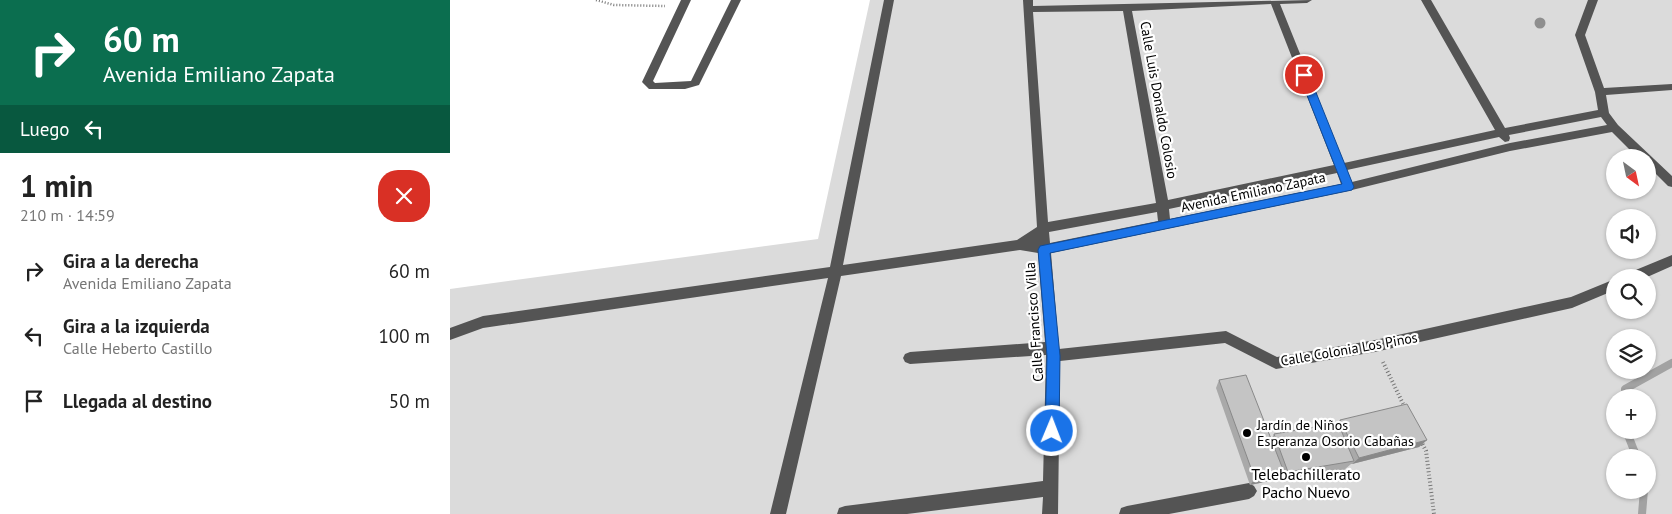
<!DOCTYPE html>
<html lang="es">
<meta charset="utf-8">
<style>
:root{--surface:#fff;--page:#f2f2f2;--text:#222;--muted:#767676}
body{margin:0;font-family:"PT Sans",sans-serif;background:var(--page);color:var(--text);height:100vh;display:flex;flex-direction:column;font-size:19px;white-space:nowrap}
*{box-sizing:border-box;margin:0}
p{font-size:16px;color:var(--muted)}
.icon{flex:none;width:28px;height:28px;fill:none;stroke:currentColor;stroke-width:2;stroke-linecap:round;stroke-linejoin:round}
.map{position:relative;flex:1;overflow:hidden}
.details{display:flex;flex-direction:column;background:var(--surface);width:450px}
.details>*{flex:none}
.banner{background:#0b6e4f;color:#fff;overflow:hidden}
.needle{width:32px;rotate:147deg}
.tools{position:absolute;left:1156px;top:149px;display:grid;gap:10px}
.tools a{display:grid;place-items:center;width:50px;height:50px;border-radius:50%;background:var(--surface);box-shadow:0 1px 4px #0004;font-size:25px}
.pin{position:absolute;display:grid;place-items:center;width:42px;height:42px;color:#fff;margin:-21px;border:2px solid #fff;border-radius:50%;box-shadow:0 1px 5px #0007}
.me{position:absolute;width:55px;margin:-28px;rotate:1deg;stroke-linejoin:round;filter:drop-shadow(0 0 4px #0008)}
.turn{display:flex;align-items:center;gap:18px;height:105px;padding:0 20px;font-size:22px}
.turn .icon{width:65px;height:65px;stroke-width:2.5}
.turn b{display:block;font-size:35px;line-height:42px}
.then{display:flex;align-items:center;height:48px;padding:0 20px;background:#0003;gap:10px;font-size:19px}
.round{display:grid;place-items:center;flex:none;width:52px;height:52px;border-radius:20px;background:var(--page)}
.summary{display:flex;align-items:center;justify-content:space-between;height:85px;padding:0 20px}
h1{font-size:30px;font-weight:800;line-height:38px}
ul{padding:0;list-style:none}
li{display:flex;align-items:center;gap:15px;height:65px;padding:0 20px}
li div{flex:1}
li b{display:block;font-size:19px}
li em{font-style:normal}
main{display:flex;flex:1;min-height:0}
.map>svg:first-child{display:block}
.green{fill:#dbdbdb;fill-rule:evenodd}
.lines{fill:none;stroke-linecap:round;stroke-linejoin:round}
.stream{stroke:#a2a2a2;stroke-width:8}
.path-far1{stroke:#767676;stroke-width:2.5;stroke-dasharray:1 2;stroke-linecap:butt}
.path{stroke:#767676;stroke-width:4;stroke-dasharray:1 2.5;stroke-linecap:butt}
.minor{fill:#545454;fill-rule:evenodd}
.tree{fill:#8e8e8e}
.wall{fill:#a9a9a9}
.shaded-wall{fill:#898989}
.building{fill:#c4c4c4;stroke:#898989}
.route{fill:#1a73e8;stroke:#114b97}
.poi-dot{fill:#000;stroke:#fff;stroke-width:2}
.labels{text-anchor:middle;stroke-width:4.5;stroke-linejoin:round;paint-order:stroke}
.street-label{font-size:14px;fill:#000;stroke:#fff}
.poi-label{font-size:14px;fill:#000;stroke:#fff;text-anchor:start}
.near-poi-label{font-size:16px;fill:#000;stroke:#fff}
</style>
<main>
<section class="details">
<div class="banner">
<div class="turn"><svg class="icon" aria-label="right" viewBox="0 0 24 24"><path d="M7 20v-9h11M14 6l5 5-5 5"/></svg><div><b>60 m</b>Avenida Emiliano Zapata</div></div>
<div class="then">Luego<svg class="icon" aria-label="left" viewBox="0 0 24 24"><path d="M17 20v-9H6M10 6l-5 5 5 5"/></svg></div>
</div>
<div class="summary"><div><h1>1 min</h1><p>210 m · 14:59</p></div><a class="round" style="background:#d93025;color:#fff"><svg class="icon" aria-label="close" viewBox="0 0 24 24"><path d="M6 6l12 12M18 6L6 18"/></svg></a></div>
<ul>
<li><svg class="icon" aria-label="right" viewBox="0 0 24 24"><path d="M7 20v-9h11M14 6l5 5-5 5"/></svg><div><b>Gira a la derecha</b><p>Avenida Emiliano Zapata</p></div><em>60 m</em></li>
<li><svg class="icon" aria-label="left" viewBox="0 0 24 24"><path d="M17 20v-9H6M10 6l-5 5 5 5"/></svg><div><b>Gira a la izquierda</b><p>Calle Heberto Castillo</p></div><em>100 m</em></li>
<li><svg class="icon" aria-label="arrive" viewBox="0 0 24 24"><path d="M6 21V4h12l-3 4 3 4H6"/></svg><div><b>Llegada al destino</b></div><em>50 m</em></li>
</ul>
</section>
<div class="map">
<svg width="1222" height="514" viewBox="0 0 1222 514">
<rect width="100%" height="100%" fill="#fff"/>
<path class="green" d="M420,0h802v514h-1222v-225l368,-50zM1165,158h33v32h-33zM1165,218h33v32h-33zM1165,278h33v32h-33zM1165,338h33v32h-33zM1165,398h33v32h-33zM1165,458h33v32h-33z"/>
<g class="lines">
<g class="stream">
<polyline points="1176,398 1175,389 1222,363"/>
<polyline points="1176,430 1187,458"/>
<polyline points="1192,514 1194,490"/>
</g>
<polyline class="path-far1" points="146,0 164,5 215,6"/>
<g class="path">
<polyline points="933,362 955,408"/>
<polyline points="971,441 976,451 984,514"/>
</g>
<g class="minor">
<polygon points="231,0 241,0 203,81 205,83 241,81 281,0 291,0 249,85 235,89 199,89 192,82"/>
<path d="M434,0h10l-51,265 174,-25 20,-13 -14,-227h10v6l279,-6 -5,3 -27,1 64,159 151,-33 -74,-130h10l74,128 93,-18 -3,-18 -20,-57 13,-35h10l-13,35 19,53 68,-4v6l-66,5 3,18 9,12 54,51v11l-4,-1 -20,-20v-8h-10l-26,-26 -102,19 -162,40 -297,62 8,96 167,-18 51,26 98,-17 196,-43 44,-18v11l-43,18 -197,44 -99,17 -51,-26 -165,18 -2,153h-16l1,-17 -136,17h-70l2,-6 6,-2 198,-25 3,-126 -136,9 -5,-2 -2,-4 2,-4 5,-2 135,-10 -7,-89 -18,-3 -179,26 -55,238h-16l58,-236 -345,50 -33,12v-12l33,-12 347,-49zM821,4l63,161 -166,35 -36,-189zM673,11l33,192 -108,19 -15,-210zM1151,117l6,8 -97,18 -158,39 -5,-12 152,-33 6,5 4,-1 1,-3 -1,-3zM887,173l4,11 -171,35 -1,-10zM707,212l1,9 -108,22 -1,-11z"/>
<polygon points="1222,255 1222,266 1195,278 1175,278 1176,274"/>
<polygon points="799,483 804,486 807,491 804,496 799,499 719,514 669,514 671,508 677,506"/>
</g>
</g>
<circle class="tree" cx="1090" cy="23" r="5.5"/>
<polygon class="wall" points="769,380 821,439 824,434 886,424 890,420 977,440 969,447 902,464 901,464 894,470 830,481 829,479 800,485 766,388"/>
<g class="shaded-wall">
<polygon points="977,440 969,447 902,464 909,458"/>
<polygon points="834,472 829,479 800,485 805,479"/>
</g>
<g class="building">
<polygon points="796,375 834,472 805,479 769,380"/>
<polygon points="957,404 977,440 909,458 890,420"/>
<polygon points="888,423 904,461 838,472 824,434"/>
</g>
<polygon class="route" points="854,72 859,75 904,187 902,190 600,253 610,356 609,431 607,436 602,438 597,436 595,431 597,356 588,250 590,246 892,184 849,75"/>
<g class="poi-dot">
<circle cx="797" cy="433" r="5"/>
<circle cx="856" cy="457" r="5"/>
</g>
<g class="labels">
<g class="street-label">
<text transform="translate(709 100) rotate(80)" y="5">Calle Luis Donaldo Colosio</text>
<text transform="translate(803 192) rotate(-12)" y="5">Avenida Emiliano Zapata</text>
<text transform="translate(584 322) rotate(-94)" y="5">Calle Francisco Villa</text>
<text transform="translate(899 349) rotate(-10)" y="5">Calle Colonia Los Pinos</text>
</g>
<g class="poi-label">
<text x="807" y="430">Jardín de Niños<tspan x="807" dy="16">Esperanza Osorio Cabañas</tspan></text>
</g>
<g class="near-poi-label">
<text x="856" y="480">Telebachillerato<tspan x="856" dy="18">Pacho Nuevo</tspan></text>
</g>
</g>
</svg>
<div class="tools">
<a><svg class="needle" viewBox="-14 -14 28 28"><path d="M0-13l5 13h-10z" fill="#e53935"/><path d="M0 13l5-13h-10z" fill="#767676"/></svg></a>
<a><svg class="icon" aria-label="sound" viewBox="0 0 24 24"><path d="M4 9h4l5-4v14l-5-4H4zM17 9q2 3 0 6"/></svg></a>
<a><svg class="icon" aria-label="search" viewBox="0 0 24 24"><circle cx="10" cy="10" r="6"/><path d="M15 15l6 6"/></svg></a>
<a><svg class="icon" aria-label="layers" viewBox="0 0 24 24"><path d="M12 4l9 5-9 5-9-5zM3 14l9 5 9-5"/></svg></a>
<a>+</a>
<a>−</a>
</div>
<div class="pin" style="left:854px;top:75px;background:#d93025"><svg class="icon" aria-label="arrive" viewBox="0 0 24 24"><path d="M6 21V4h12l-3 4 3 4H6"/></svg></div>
<svg class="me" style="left:602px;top:431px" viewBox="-20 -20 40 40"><circle r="17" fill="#1a73e8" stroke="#fff" stroke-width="3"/><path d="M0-11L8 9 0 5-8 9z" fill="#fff"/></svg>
</div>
</main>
